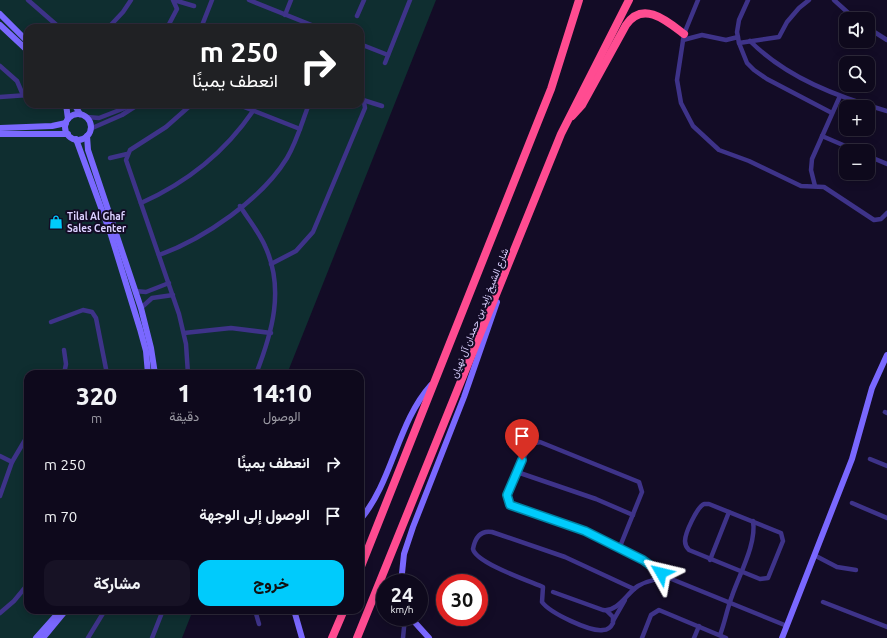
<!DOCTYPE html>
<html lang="ar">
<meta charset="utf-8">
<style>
:root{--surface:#0e091c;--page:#171225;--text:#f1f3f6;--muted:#9b9aa3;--line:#2e2a3b;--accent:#00cbfc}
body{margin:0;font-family:Ubuntu,Vazirmatn,sans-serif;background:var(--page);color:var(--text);direction:rtl;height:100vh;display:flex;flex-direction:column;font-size:15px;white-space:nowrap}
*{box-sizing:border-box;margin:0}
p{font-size:13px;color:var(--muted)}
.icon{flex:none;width:22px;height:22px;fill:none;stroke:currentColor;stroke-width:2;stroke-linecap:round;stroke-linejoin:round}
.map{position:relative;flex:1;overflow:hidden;direction:ltr}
.panel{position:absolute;left:24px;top:370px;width:340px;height:244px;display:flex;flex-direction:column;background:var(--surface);border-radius:12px;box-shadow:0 2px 10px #0003,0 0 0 1px var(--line);direction:rtl}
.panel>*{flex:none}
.hud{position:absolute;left:24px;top:24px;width:340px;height:84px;border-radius:12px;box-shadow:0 2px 10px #0003,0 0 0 1px var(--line);direction:rtl;background:#202124;color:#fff;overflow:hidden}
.fabs{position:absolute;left:839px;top:12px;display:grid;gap:8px}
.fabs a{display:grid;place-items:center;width:36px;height:36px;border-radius:8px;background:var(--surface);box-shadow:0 2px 10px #0003,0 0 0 1px var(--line);font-size:20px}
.speed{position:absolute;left:376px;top:574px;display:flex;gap:8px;font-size:20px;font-weight:700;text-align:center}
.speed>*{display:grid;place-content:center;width:52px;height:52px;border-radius:50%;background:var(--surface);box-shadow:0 2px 10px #0003,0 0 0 1px var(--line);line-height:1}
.speed small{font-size:10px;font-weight:400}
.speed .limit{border:6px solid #d22;background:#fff;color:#111}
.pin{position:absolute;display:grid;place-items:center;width:34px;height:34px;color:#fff;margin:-41px -17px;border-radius:50% 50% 50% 0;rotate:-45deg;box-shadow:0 0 4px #0007}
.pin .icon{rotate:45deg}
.me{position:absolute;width:44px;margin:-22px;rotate:307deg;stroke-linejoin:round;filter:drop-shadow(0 0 3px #0008)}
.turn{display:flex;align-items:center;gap:14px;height:84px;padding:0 20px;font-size:18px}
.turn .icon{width:52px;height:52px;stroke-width:2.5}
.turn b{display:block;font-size:28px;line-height:34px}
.eta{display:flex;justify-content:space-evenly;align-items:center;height:68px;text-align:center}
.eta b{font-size:24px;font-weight:800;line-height:28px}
.action{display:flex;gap:8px;margin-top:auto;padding:8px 20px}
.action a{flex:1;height:46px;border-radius:12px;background:var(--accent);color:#111;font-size:16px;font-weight:800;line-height:46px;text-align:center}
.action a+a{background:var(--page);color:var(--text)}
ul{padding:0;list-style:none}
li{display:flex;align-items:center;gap:12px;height:52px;padding:0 20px}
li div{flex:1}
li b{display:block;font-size:15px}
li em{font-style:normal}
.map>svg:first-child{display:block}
.green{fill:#0f2e30;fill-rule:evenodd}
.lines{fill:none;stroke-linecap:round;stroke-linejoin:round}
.street{stroke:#3e3389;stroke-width:4.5}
.secondary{stroke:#7a68ff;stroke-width:6}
.highway{stroke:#ff4c91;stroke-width:8}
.route-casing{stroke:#0084a4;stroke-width:10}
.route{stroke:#00cbfc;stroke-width:7}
.labels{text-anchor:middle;stroke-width:4;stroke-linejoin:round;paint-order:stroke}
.poi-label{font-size:10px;font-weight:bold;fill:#dbd1ff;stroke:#130c26;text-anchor:start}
.street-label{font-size:10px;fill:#dbd1ff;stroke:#130c26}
</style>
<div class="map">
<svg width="887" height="638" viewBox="0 0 887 638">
<rect width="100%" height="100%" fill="#130c26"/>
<path class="green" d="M0,0h436l-149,374h-259v236h165l-11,28h-182zM28,28h332v76h-332z"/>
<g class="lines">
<g class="street">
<polyline points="28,0 60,28"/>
<polyline points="174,0 194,6"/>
<polyline points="249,0 319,28"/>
<polyline points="698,0 684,34 677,80 681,103 693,126 719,150 749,161 801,186 824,187 874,220 881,219 887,213"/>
<polyline points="748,0 739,20 737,32 739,43 747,63 754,70 767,79 832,113"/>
<polyline points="834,0 855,19"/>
<polyline points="285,15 291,0"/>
<polyline points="357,16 364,0"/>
<polyline points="108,28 123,12 131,0"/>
<polyline points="167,28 177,9 173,0"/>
<polyline points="201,28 212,0"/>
<polyline points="868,28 887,40"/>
<polyline points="683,40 702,35 726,40 738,37"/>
<path d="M750,41c37,37 88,56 137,70"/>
<polyline points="739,43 779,37 787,22 799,8 809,0"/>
<polyline points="360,44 388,55"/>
<polyline points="385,63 410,0"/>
<polyline points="0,66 17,81 23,95"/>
<polyline points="0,97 28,95"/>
<polyline points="363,100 382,106"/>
<polyline points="239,105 300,129"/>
<polyline points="87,117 99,118 135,104"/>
<polyline points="90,129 122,115 139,104"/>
<polyline points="822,136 857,151"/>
<polyline points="868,156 887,164"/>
<polyline points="110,158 127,154"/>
<polyline points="815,186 811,170 812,159 840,96"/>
<path d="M141,203c45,-20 84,-51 112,-92"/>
<path d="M240,206c8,13 19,26 25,40 20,43 7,87 -9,128"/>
<path d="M159,255c45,-16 103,-56 128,-97 10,-17 15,-36 22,-54"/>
<polyline points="271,264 296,251 313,232 365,108 364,102 360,96"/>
<polyline points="135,291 146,292 169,283"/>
<polyline points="141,308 152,298 173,295"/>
<polyline points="51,322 83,310 92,312 96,318 107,374"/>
<polyline points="184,333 231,328 271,333"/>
<polyline points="64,350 66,364 64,374"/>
<polyline points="188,374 186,344 179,314 126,160 130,150 166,127 192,104"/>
<polyline points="885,412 887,413"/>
<polyline points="0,456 12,462"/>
<polyline points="870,459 887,466"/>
<polyline points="517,472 596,499 633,515"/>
<polyline points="0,496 12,462 28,435"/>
<polyline points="852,503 887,518"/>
<path d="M704,504h5l72,29 2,8 -15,37 -8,1 -71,-29c-3,-3 -4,-5 -4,-9 0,-8 12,-34 19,-37z"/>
<polyline points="619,549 642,492 639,482 540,442 530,444 507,495 507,501 512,506 585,531 643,560 669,578 787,626"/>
<polyline points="814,555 837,567 856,570"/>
<polyline points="710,560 729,512"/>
<path d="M553,592l50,18c15,2 24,-17 35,-24 10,-6 20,-7 31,-8"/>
<polyline points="823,602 887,627"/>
<polyline points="255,610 259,624"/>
<path d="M607,611l6,6v6c-2,4 -5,7 -10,7 -13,2 -53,-17 -61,-28l1,-15c-14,-6 -67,-24 -70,-38 2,-11 7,-19 19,-17l73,25 69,32"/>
<polyline points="0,613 14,601 28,584"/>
<polyline points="613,621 625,600"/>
<path d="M720,635c5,-13 7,-26 12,-39 7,-21 25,-53 21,-75"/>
<polyline points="88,638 105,610"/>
<polyline points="152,638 163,610"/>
<polyline points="403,638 405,617"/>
<polyline points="642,638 651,615 659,610 726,638"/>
<polyline points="694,638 699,626"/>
</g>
<g class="secondary">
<polyline points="0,14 28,42"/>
<polyline points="0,25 28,51"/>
<polyline points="66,104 68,119"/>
<polyline points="74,104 80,114"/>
<circle cx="78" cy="127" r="13"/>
<polyline points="0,128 52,126 66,123"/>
<polyline points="0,134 68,134"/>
<polyline points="87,136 88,150 141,308 151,348 155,374"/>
<polyline points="76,139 111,235 140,329 146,351 148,374"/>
<path d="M360,520c33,-39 37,-97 71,-135"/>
<polyline points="401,583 404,554 413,527 464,397 497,302"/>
<polyline points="294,610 302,638"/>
<polyline points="410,617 429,638"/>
<polyline points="36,638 61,610"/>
<polyline points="43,638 66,610"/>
<polyline points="782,638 852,459 872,388 887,355"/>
</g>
<g class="highway">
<path d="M572,116l10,-11 44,-80c17,-25 41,-4 58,9"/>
<polyline points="360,569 535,129 551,89 579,0"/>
<polyline points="332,638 344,610"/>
<polyline points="357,638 561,134 629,0"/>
</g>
</g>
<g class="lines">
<g class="route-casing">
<polyline id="route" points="522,460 507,495 510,505 585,531 643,560 661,573"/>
</g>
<use href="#route" class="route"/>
</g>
<defs>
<g id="shop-bare" transform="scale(1.08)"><path d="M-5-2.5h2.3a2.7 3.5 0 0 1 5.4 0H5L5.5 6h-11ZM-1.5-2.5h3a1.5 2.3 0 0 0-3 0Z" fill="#00cbfc" stroke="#130c26" stroke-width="2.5" paint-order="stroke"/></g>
</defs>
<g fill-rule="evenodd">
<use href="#shop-bare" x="56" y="222"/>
</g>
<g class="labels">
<g class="poi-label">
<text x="67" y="220">Tilal Al Ghaf<tspan x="67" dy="12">Sales Center</tspan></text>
</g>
<g class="street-label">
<text transform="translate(479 313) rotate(-68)" y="4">شارع الشيخ زايد بن حمدان آل نهيان</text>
</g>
</g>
</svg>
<div class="fabs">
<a><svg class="icon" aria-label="sound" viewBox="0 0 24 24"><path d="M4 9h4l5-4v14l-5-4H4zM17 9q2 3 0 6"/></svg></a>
<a><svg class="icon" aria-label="search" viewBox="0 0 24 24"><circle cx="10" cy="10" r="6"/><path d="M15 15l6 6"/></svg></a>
<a>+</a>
<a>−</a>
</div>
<div class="speed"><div>24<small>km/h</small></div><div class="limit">30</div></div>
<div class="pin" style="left:522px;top:460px;background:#d93025"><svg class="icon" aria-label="arrive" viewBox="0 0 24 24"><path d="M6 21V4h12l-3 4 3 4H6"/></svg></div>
<svg class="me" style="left:661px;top:573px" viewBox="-20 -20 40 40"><path d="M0-17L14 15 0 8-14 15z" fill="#00cbfc" stroke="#fff" stroke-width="4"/></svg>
<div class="hud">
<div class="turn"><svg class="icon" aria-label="right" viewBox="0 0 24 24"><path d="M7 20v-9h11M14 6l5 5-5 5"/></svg><div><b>250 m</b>انعطف يمينًا</div></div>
</div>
<section class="panel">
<div class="eta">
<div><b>14:10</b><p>الوصول</p></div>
<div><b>1</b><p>دقيقة</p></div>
<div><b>320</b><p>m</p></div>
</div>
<ul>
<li><svg class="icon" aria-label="right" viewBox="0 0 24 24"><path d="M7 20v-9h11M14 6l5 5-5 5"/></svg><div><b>انعطف يمينًا</b></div><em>250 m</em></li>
<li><svg class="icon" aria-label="arrive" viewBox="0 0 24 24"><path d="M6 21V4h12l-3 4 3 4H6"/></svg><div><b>الوصول إلى الوجهة</b></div><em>70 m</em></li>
</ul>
<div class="action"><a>خروج</a><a>مشاركة</a></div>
</section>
</div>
